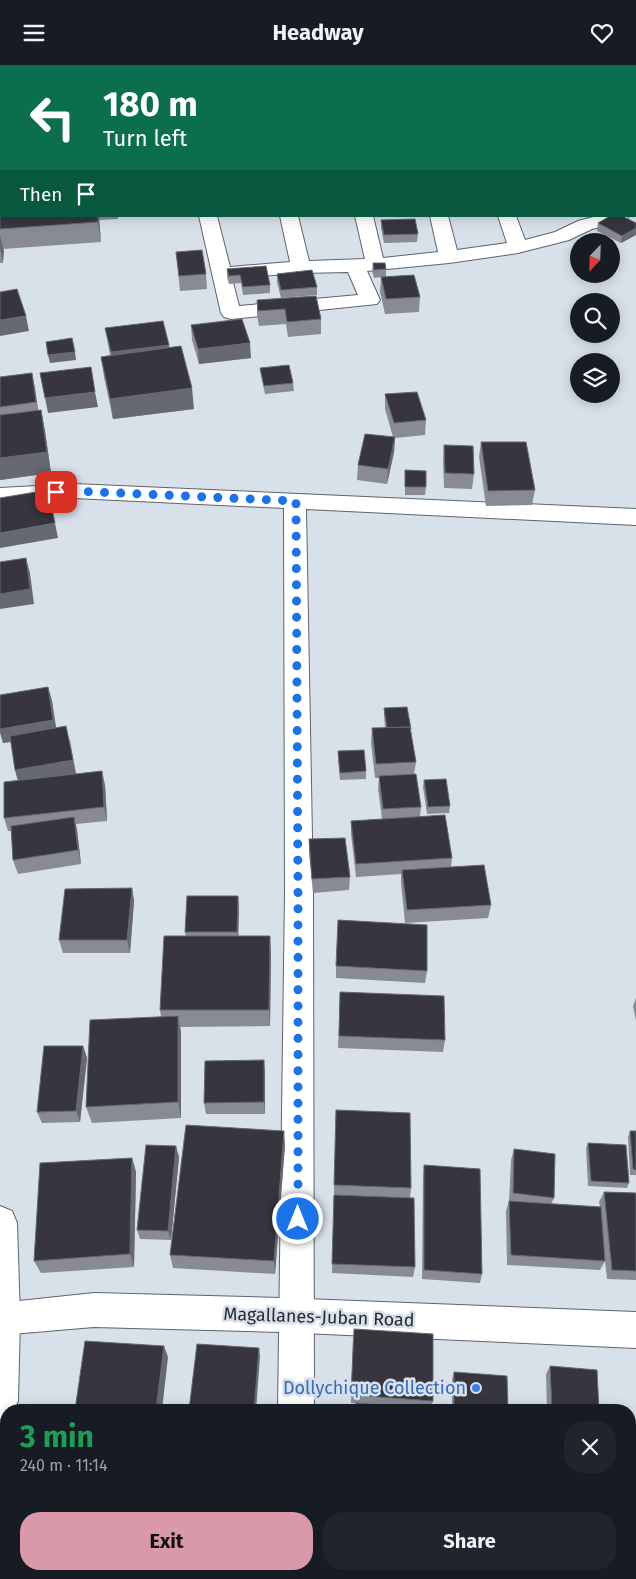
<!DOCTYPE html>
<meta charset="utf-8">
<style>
:root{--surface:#171b24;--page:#20242c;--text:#f1f3f6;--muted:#9ea1a6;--accent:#da99a8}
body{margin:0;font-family:"Fira Sans",sans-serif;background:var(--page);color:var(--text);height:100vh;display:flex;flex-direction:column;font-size:19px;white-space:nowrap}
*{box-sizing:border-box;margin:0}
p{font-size:16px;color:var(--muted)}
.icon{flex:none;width:28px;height:28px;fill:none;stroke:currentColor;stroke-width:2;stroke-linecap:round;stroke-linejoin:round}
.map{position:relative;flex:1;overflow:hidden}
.panel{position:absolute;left:0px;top:1339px;width:636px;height:176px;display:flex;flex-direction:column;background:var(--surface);border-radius:20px 20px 0 0;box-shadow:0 2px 12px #0003}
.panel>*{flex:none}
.guide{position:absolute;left:0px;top:0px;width:636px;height:152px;box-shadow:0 2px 12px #0003;background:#0b6e4f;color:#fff;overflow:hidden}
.needle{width:32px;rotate:203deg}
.controls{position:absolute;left:570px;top:168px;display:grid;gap:10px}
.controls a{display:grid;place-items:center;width:50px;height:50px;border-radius:50%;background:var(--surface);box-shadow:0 2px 12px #0003;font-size:25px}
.pin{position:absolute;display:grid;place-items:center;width:42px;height:42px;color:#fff;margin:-21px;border-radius:10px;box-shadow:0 2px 8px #0006}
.me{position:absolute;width:55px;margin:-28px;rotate:0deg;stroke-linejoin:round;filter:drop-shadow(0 0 4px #0008)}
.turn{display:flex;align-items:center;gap:18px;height:105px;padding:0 20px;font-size:22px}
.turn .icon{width:65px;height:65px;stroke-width:2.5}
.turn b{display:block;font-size:35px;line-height:42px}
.then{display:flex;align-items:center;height:48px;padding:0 20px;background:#0003;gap:10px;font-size:19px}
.round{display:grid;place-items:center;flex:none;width:52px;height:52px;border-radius:20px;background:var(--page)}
.overview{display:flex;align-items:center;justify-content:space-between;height:85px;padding:0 20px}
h1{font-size:30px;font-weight:700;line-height:38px;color:#1e9e55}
.cta{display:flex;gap:10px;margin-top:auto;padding:10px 20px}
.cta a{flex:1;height:58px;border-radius:20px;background:var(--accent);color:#111;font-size:20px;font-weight:700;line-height:58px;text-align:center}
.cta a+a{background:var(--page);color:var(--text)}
header{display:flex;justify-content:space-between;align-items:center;height:65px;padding:0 20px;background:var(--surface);font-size:22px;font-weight:700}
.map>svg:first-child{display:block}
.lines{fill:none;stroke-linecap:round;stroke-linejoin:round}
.minor-casing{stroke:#5d646c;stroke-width:2}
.major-casing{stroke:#5d646c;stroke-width:2}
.highway-casing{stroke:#5d646c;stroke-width:2}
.minor{fill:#fff;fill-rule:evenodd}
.major{fill:#fff;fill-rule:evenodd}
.highway{fill:#fff;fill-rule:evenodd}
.wall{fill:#888b94}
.shaded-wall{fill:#676972}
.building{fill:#37353e;stroke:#676972}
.route{stroke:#1a73e8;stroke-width:9;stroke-dasharray:0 16.2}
.shop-dot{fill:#3f7fe0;stroke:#d8e1ea;stroke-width:2}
.labels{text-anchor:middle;stroke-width:5;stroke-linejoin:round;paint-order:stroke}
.near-street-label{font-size:18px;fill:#272b2e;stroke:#d8e1ea}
.near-shop-label{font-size:18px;fill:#366cbe;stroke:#d8e1ea;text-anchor:end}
</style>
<header><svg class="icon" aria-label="menu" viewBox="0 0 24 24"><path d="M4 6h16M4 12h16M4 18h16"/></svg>Headway<svg class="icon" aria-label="heart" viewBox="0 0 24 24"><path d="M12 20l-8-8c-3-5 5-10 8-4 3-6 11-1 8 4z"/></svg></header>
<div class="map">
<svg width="636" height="1514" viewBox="0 0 636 1514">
<rect width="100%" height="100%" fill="#d8e1ea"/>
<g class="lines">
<g class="minor-casing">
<g id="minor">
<rect x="233" y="0" width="16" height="1"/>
<rect x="445" y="0" width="16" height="1"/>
<rect x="635" y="71" width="1" height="10"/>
<rect x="635" y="110" width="1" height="12"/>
<path d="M199,151h18l13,51 60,-5 -10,-46h18l11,45 56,-2 -10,-43h18l10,42 55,-6 -8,-36h18l9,34 50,-7 -9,-27h18l9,24 30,-8 23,-11 19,-5h32l-3,4 -34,9 -23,11 -51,13 -69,10 -82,8 13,29 -3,4 -146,15 -7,-2 -3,-4zM348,207l10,23 -119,11 -7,-28 69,-5z"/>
<polygon points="74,419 636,444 636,460 306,444 313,827 314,1345 278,1345 285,827 284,443 74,433 0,437 0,423"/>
<rect x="274" y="1509" width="38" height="5"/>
</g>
</g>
<g class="major-casing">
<polygon id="major" points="94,1228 280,1233 636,1247 636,1283 280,1267 94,1262 0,1270 0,1238"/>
</g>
<g class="highway-casing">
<polygon id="highway" points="0,1141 12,1146 17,1158 20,1254 18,1336 14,1345 6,1345 6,1352 0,1354"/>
</g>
<use href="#minor" class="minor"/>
<use href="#major" class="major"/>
<use href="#highway" class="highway"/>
</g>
<g class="wall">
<polygon points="8,0 47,0 48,1 8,1"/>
<polygon points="0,93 1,151 118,151 118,154 99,155 101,177 3,184 3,198 0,198"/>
<polygon points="381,155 418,169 417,177 384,178 381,163"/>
<polygon points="598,158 636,158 636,170 621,178 597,166"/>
<polygon points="176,187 206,209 207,224 180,226"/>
<polygon points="373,198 386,204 386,212 420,232 419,247 385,249 380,227 381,212 374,213 372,206"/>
<polygon points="227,204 270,220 270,228 243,230 241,218 229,219 227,212"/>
<polygon points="277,209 317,222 317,230 281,233 277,217"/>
<polygon points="257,235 321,254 321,269 288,272 286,259 259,261 257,250"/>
<polygon points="191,260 251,293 199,299 192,275"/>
<polygon points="105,263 169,280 169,283 194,344 113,354 104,312 101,292 110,290"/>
<polygon points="260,303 293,318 294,326 265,329 261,311"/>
<polygon points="32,308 38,345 41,345 45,366 51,408 0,415 0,312"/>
<polygon points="385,329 426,355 425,370 395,373 394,387 387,419 357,415 358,400 393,372 385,344"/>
<polygon points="481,377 535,425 532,440 486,441 479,392"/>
<polygon points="444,380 474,409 472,424 444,423 443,395"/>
<polygon points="405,405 426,422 425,430 405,430"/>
<polygon points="48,622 52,636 56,663 70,675 76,709 105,720 107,756 76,759 77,765 81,799 18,809 13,795 11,766 8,766 4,753 18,715 15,705 11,677 3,678 0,667 0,630"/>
<polygon points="384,643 416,697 414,709 421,742 420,752 452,793 451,802 491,840 488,853 405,858 401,818 401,809 356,812 351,769 351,756 382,754 378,724 379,713 375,713 371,678 372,663 385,663 384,650"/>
<polygon points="338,686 366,706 366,714 340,715 338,693"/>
<polygon points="424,715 450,741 449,748 427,749 423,722"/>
<polygon points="309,774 350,812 349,825 313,828 309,788"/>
<polygon points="132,823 134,836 130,888 63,888 59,875"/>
<polygon points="238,831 239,844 238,871 271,888 270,961 180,962 181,967 181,1053 92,1058 86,1042 161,952 160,945 186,871 185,867"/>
<polygon points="336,901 427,906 425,918 336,913"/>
<polygon points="340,927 445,975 443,987 338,983"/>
<polygon points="636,933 636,956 633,941"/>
<polygon points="83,981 87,993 80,1057 42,1058 37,1047"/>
<polygon points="265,1007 265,1049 206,1049 204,1038"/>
<polygon points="336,1045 411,1123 410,1133 415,1202 413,1212 332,1208"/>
<polygon points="630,1066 636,1066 636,1110 630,1110 628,1072"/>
<polygon points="588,1078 629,1118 627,1123 588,1121 586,1083"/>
<polygon points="285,1080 275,1209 173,1203 170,1190"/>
<polygon points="514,1084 554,1133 551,1139 600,1142 599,1137 604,1127 636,1128 636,1215 607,1214 605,1196 600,1205 507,1200 506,1146 509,1136 511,1095"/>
<polygon points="179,1092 171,1175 140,1174 137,1165"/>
<polygon points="132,1093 136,1107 134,1202 41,1208 34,1196"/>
<polygon points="424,1100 482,1209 480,1218 422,1214 423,1111"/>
<polygon points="353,1272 433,1336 431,1343 351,1338"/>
<polygon points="550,1301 599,1345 547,1345 546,1309"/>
<polygon points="454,1307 508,1345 452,1345 452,1314"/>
</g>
<g class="shaded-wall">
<rect x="0" y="120" width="1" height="15"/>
<polygon points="98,151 99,151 101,177 98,157"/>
<polygon points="636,163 636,170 621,178 622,171"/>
<polygon points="0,171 4,186 3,198 0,183"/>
<polygon points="26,251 29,266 0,271 0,255"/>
<polygon points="250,278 251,293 199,299 198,284"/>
<polygon points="169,280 171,295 113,302 111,287"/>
<polygon points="75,287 76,295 50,298 48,290"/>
<polygon points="32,308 35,323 39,352 36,337"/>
<polygon points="192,323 194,344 113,354 110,334"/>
<polygon points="95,327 98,342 48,348 45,333"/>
<polygon points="41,345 45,366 51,408 0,415 0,393"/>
<polygon points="395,372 394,387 387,419 388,404"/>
<polygon points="55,458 58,473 0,483 0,468"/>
<polygon points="26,493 30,508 34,539 0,544 0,529"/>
<polygon points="48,622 52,636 57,669 3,678 0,667 0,664"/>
<polygon points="66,661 76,709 19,719 15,705"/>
<polygon points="102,706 105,720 107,756 104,742"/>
<polygon points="74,752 77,765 81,799 78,785"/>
<polygon points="132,823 134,836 130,888 127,875"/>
<polygon points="238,831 239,844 238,879 237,867"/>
<polygon points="270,871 271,888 270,961 269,945"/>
<polygon points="178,951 181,967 181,1053 178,1037"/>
<polygon points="83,981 87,993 80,1057 76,1046"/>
<polygon points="264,995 265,1007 265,1049 264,1037"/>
<polygon points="284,1066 285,1080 275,1209 274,1196"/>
<polygon points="176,1081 179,1092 171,1175 168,1166"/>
<polygon points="132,1093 136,1107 134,1202 130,1189"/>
<polygon points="164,1281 168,1292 162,1345 156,1345"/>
<polygon points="259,1283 260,1291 256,1345 254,1345"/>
<polygon points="173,1509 176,1509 175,1514 172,1514"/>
</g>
<g class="building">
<rect x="197" y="0" width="24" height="1"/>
<rect x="255" y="0" width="45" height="1"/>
<polygon points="1,92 1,120 0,120 0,93"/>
<polygon points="0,128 1,128 1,151 98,151 98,157 0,164"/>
<polygon points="610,151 622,151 636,158 636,163 622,171 598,158"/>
<polygon points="415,154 418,169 384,170 381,155"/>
<polygon points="202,185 206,209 179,211 176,187"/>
<polygon points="373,198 385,198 386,204 374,205"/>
<polygon points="266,201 270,220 243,222 240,210 229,211 227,204"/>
<polygon points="312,205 317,222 281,225 277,209"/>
<polygon points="414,210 420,232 386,234 381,212"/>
<polygon points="17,224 26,251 0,255 0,227"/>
<polygon points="316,231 321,254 287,257 285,244 258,246 257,235"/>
<polygon points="242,254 250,278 198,284 191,260"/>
<polygon points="163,256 169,280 111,287 105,263"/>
<polygon points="72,273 75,287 48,290 46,277"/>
<polygon points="181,281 192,323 110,334 101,292"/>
<polygon points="289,300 293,318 264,321 260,303"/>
<polygon points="91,302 95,327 45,333 40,308"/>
<polygon points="32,308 36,337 0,342 0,312"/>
<polygon points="417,327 426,355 394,358 385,329"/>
<polygon points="41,345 47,387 0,393 0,350"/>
<polygon points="365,369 395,372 388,404 358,400"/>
<polygon points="481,377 526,377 535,425 488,426"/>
<polygon points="444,380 473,381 474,409 445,408"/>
<polygon points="405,405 426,406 426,422 405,422"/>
<polygon points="48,425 55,458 0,468 0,433"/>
<polygon points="26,493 30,524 0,529 0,497"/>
<polygon points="48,622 53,655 0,664 0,630"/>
<polygon points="407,642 411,664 410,662 387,663 384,643"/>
<polygon points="66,661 73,695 15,705 10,671"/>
<polygon points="410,662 416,697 376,699 372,663"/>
<polygon points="364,685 366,706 340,708 338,686"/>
<polygon points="102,706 104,742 4,753 4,717"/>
<polygon points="416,709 421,742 383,744 379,711"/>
<polygon points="446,714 450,741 428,742 424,715"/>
<polygon points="445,750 452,793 356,799 351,756"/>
<polygon points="74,752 78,785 13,795 11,761"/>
<polygon points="345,773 350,812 312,814 309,774"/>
<polygon points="484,800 491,840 407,845 402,805"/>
<polygon points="132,823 127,875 59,875 65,824"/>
<polygon points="187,831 238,831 237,867 185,867"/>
<polygon points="338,855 427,860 427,906 336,901"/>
<polygon points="164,871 270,871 269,945 160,945"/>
<polygon points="340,927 444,931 445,975 339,971"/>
<polygon points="178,951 178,1037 86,1042 90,955"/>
<polygon points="44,981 83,981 76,1046 37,1047"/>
<polygon points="264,995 264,1037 204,1038 205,996"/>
<polygon points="336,1045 410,1048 411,1123 334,1120"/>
<polygon points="186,1060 284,1066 274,1196 170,1190"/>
<polygon points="630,1066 636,1066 636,1105 633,1104"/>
<polygon points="588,1078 626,1080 629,1118 591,1116"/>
<polygon points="146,1080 176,1081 168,1166 137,1165"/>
<polygon points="514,1084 555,1089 554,1133 513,1128"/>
<polygon points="132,1093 130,1189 34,1196 40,1098"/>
<polygon points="424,1100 480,1104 482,1209 424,1205"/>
<polygon points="604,1127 636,1128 636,1206 612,1205"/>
<polygon points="334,1130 414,1133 415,1202 332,1199"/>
<polygon points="509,1136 601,1142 605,1196 511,1190"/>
<polygon points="354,1264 433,1269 433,1336 351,1330"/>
<polygon points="85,1276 164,1281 156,1345 75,1345"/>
<polygon points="197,1279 259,1283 254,1345 189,1345"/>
<polygon points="550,1301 597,1305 599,1345 552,1345"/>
<polygon points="454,1307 507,1311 508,1345 454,1345"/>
<polygon points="356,1338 428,1344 428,1345 356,1345"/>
<polygon points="67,1509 173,1509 172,1514 66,1514"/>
<polygon points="326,1509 407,1509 406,1514 325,1514"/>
</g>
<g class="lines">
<polyline class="route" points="56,427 74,426 296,436 298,827 298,1154"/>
</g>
<circle class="shop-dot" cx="476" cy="1323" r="5"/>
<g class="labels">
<g class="near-street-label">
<text transform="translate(319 1252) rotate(2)" y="6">Magallanes-Juban Road</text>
</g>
<g class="near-shop-label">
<text x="466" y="1329">Dollychique Collection</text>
</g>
</g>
</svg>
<div class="controls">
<a><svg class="needle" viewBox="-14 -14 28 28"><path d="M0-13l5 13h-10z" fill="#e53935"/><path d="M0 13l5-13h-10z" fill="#9ea1a6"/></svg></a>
<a><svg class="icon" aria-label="search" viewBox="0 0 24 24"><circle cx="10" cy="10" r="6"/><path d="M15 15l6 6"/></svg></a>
<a><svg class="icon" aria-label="layers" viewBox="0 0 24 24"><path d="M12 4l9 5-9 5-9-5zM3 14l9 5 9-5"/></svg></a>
</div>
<div class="pin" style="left:56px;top:427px;background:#d93025"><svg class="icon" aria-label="arrive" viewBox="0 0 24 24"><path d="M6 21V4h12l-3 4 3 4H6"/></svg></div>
<svg class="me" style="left:298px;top:1154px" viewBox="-20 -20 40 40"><circle r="17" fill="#1a73e8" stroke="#fff" stroke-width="3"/><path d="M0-11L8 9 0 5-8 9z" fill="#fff"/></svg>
<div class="guide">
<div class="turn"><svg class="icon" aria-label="left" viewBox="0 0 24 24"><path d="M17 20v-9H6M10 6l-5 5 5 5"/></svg><div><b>180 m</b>Turn left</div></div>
<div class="then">Then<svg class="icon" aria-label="arrive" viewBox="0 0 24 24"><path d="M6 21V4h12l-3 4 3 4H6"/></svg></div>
</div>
<section class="panel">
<div class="overview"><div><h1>3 min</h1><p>240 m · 11:14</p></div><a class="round"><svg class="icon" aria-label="close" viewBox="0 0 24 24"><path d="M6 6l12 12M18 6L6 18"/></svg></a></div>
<div class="cta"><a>Exit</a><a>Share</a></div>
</section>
</div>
